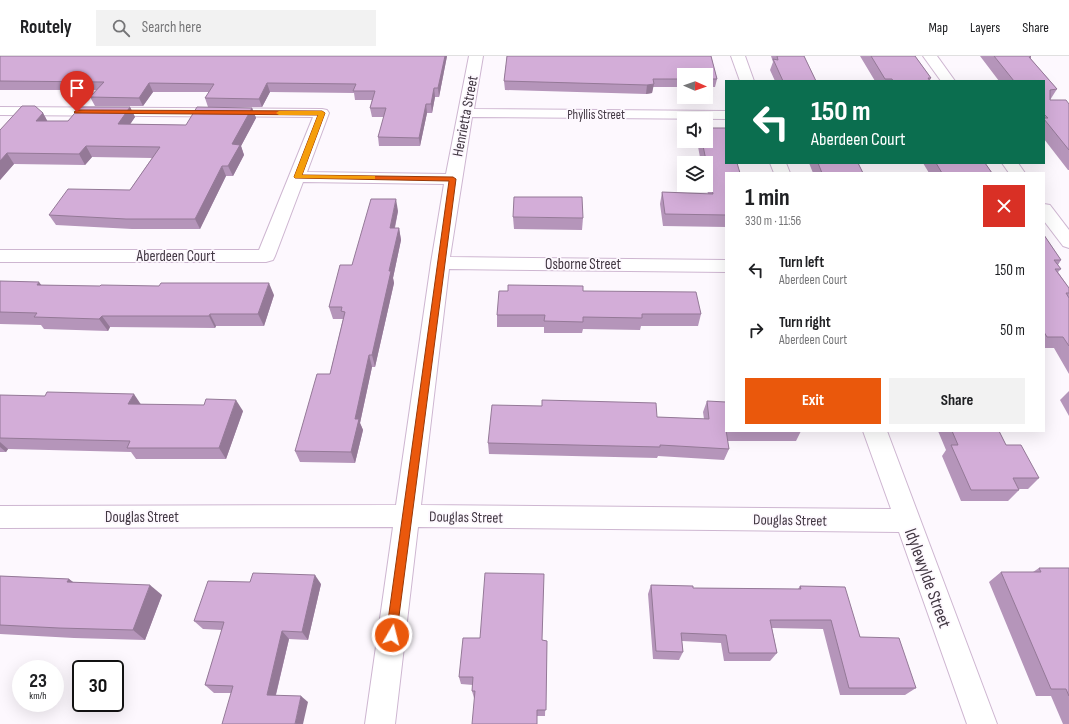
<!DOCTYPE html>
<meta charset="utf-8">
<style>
:root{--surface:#fff;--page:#f2f2f2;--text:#202124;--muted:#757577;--line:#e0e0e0;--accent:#ea580c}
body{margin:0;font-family:"Sofia Sans Condensed",sans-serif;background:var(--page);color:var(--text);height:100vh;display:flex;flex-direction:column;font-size:15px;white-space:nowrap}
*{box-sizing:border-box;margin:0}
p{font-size:13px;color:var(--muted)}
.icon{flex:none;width:22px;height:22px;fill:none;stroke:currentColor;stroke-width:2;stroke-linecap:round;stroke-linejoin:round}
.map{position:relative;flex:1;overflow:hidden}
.sheet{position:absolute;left:725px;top:116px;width:320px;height:260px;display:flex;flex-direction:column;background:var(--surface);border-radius:0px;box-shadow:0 4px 16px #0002}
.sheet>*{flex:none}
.guide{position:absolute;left:725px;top:24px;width:320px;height:84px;border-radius:0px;box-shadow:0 4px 16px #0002;background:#0b6e4f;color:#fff;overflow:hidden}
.needle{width:26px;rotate:92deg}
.tools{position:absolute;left:677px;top:12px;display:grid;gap:8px}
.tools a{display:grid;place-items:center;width:36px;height:36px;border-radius:0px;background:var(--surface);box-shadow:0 4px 16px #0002;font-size:20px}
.speed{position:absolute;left:12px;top:604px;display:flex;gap:8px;font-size:20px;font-weight:700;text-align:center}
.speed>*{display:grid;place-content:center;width:52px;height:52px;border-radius:50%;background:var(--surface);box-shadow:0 4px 16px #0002;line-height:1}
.speed small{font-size:10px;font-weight:400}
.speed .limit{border:2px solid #111;border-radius:6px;background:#fff;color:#111}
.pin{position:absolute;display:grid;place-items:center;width:34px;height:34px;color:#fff;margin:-41px -17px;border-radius:50% 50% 50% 0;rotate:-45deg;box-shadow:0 0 4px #0007}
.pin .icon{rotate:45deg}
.me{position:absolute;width:44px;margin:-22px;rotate:8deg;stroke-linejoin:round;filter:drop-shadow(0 0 3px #0008)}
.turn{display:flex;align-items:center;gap:14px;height:84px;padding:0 20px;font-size:18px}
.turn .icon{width:52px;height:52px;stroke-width:2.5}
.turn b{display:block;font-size:28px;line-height:34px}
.round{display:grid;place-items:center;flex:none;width:42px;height:42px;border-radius:0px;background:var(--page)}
.head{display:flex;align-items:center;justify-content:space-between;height:68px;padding:0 20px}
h1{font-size:24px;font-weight:700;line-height:30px}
.action{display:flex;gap:8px;margin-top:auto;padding:8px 20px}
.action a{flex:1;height:46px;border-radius:0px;background:var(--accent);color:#fff;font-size:16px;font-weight:700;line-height:46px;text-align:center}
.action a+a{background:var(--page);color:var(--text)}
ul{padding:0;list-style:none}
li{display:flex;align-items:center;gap:12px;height:60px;padding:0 20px}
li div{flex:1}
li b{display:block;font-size:15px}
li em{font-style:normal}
header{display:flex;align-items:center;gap:24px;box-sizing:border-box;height:56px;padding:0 20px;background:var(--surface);border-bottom:1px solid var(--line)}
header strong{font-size:19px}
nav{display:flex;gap:22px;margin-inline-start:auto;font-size:14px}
.search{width:280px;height:36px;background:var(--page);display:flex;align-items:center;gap:10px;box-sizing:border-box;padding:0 14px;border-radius:0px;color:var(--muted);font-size:15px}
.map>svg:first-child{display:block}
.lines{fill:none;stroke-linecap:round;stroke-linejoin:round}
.minor-casing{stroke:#ceb6d1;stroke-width:2}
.major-casing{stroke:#ceb6d1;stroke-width:2}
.minor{fill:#fff;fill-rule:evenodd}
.major{fill:#fff;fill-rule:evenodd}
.wall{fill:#b595ba}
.shaded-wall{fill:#947997}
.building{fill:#d3add8;stroke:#947997}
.route{fill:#ea580c;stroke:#983908}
.slow{fill:#f59e0b}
.labels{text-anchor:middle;stroke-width:3.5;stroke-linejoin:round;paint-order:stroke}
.far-street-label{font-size:13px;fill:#413742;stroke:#fdf8fe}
.street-label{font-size:15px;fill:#413742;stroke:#fdf8fe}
.near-street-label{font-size:18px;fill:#413742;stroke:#fdf8fe}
</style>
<header>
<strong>Routely</strong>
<div class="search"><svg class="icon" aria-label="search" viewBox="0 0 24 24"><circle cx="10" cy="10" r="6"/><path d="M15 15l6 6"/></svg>Search here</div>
<nav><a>Map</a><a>Layers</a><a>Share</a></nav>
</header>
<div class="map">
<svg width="1069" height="668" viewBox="0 0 1069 668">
<rect width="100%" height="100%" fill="#fdf8fe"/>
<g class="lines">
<g class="minor-casing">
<g id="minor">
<polygon points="469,0 483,0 474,53 726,55 726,63 472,61 450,201 726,204 726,216 449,213 421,449 891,453 863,375 887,375 997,668 967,668 899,476 418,471 395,668 365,668 393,471 0,472 0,450 396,449 431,207 444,128 303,126 275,200 273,204 266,206 0,206 0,194 259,194 313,61 0,59 0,51 322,53 327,54 329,57 307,116 446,118"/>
<polygon points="731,0 745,0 754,25 740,25"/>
<polygon points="770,107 786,107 790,117 774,117"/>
</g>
</g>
<g class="major-casing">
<g id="major">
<polygon points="923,0 937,0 955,25 941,25"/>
<polygon points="1002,107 1018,107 1025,117 1009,117"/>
<polygon points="1044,148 1050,149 1069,174 1069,192 1063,190 1044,165"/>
</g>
</g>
<use href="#minor" class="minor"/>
<use href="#major" class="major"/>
</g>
<g class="wall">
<polygon points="0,0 447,0 439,41 435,41 432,57 427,57 420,90 379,90 378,81 384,61 372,61 370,52 372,44 355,44 354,37 270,36 262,51 208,51 205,42 209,36 153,36 143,50 95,50 90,41 97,34 0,34"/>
<polygon points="507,0 711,0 717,23 715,31 706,31 706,19 684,19 684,31 653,31 652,37 646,38 505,34 504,25"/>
<polygon points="771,0 804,0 816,25 775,25 770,14 773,6"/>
<polygon points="860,0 915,0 931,22 930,24 930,25 875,25"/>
<polygon points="980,0 1030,0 1031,1 1031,3 1057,33 1050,44 1069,48 1069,114 1068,114 1044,83 1044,25 999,25"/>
<polygon points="130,51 135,61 130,68 186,69 252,52 256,62 241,90 244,99 233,120 226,120 200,173 132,173 56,169 49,159 130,134 152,102 92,101 85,109 14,108 0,124 0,74 43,57 47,65 68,65"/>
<polygon points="697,85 706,85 726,117 726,171 663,170 660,148 662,136 708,138 706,129 706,107 701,107"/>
<polygon points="809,107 858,107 863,117 813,117"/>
<polygon points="923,107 985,107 992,117 929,117"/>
<polygon points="398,155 395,172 399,172 401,184 393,222 394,227 375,311 372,311 360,367 363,374 355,407 300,406 295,395 330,318 343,263 333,263 329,251 352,209"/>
<polygon points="513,161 583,162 582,174 514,173"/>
<polygon points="1044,179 1061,204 1058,209 1061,213 1058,216 1069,232 1069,318 1054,292 1044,292"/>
<polygon points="0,225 42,229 274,239 264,270 216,270 215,272 110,271 108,275 44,273 41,269 0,268"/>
<polygon points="508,235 583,235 701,258 698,270 641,270 640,274 583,273 582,277 544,277 544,271 497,271 497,259"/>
<polygon points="1069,335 1069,360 1060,344"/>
<polygon points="0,339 141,348 243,355 226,403 136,403 131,396 8,393 6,396 0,396"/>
<polygon points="707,345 726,375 801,375 796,385 727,385 729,393 724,404 658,400 657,402 489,398 488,387 657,361 704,363 703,356"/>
<polygon points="938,375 999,375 1006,389 1039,422 1028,433 1018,433 1019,434 1008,445 961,445 942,400 946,394"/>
<polygon points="1039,512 1069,512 1069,668 1063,668 1051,640 1036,640 989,526 1001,516 1033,516"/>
<polygon points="0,520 69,523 73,526 162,539 145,584 74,582 0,578"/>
<polygon points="321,528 308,584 289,583 276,639 308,646 231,637 214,637 205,629 222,574 203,573 194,565"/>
<polygon points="651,529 693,532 798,533 800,530 860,581 916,632 905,639 840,639 823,573 772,572 777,597 770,605 724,605 721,587 682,585 683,596 679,604 653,603 648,538"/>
<polygon points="542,584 547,585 545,660 537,660 474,642 472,635 473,629 461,628 459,621"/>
</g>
<g class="shaded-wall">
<polygon points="445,0 447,0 439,41 438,32"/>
<polygon points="149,27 153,36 143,50 139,42"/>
<polygon points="267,27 270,36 262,51 259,43"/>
<polygon points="654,28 652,37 646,38 647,29"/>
<polygon points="434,32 435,41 432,57 431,48"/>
<polygon points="426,48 427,57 420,90 419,82"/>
<polygon points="130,51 135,61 123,79 118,68"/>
<polygon points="252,52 256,62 241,90 244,99 233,120 228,110 232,88"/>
<polygon points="43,57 49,68 36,65"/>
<polygon points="86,90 92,101 85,109 79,98"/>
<polygon points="7,97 14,108 0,124 0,105"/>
<polygon points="222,110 226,120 200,173 195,163"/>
<polygon points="396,143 398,155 392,184 390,172"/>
<polygon points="399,172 401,184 393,222 394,227 375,311 372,299 389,215"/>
<polygon points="39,226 48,238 37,229"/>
<polygon points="269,227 274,239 264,270 258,258"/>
<polygon points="210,258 216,270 215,272 209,260"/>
<polygon points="102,260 110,271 108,275 99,263"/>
<polygon points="369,299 372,311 360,367 363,374 355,407 351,396 355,363"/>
<polygon points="134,338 142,350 128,348"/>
<polygon points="236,344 243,355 226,403 219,392"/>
<polygon points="0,386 8,393 6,396 0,391"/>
<polygon points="315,519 321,528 308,584 302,576"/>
<polygon points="69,523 83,534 67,526"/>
<polygon points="150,529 162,539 145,584 133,574"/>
<polygon points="282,575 289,583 274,646 267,639"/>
<polygon points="301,640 308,646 303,668 295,668"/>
</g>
<g class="building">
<polygon points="0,0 445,0 438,32 434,32 431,48 426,48 419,82 378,81 386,52 370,52 375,35 353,35 356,28 267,27 259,43 205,42 214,28 149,27 139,42 90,41 104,26 0,25"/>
<polygon points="507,0 711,0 717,23 706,23 706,19 684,19 684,23 653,23 654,28 647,29 504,25"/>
<polygon points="777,0 804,0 816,25 783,25 773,3 778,4"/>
<polygon points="871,0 915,0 931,22 928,22 930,25 893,25 892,23 885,23"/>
<polygon points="994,0 1030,0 1031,1 1029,1 1057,33 1050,34 1050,44 1066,44 1069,48 1069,94 1044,63 1044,62 1048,62 1044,58 1044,25 1014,25"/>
<polygon points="22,50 35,50 43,57 36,65 68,65 80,51 130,51 118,68 186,69 197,51 252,52 232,88 240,89 228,110 222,110 195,163 126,163 49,159 68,133 130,134 160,91 86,90 79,98 7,97 0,105 0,74"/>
<polygon points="706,72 726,72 726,107 737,107 740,117 726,117 726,159 665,158 662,136 713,138 702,85 706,85"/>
<polygon points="818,107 858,107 863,117 822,117"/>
<polygon points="936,107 985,107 992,117 942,117"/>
<polygon points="514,141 582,141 583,162 513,161"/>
<polygon points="371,143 396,143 390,172 399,172 389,215 391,215 372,299 369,299 355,363 359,363 351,396 295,395 317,318 330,318 345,256 341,255 342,251 329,251 340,209 352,209"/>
<polygon points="1044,179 1061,204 1054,204 1061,213 1055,213 1069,232 1069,237 1066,237 1069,242 1069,290 1063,281 1047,281 1044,276"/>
<polygon points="0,225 39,226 37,229 100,230 101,229 159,230 161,227 269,227 258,258 210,258 209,260 102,260 99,263 34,261 37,257 0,256"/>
<polygon points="508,229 583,230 583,235 696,236 701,258 642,258 642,262 583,261 583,266 544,265 545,259 497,259 499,235 508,235"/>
<polygon points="47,336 134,338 128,348 204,349 206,343 236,344 219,392 127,392 130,385 0,382 0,339 45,340"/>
<polygon points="542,344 656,347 657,361 709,363 707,345 726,346 726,374 729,393 660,389 660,391 488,387 492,349 542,350"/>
<polygon points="952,375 999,375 1006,389 1021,389 1039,422 1013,422 1019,434 971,434 951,389 958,389"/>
<polygon points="1039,512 1069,512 1069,640 1066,633 1051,633 1001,516 1041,516"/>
<polygon points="253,517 315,519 302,576 282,575 267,639 301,640 295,668 222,668 233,630 205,629 224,566 194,565 208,525 250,526"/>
<polygon points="485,517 544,518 542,584 547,585 546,654 537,654 537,668 472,668 475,635 472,635 473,621 459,621 463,582 480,582"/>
<polygon points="0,520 69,523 67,526 150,529 133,574 59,572 0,569"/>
<polygon points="651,529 693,530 693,532 801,533 800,530 845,531 860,581 899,582 916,632 849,632 831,564 770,564 777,597 729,597 726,579 681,577 683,596 656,595"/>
</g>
<polygon class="route" points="77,54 322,55 325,57 302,119 453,121 456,123 396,583 392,585 388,583 386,579 449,125 295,122 294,121 318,59 75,57 74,56"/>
<polygon class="slow" points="322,55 325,57 302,119 373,120 375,120 375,123 295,122 294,121 318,59 279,59 276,57 279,55"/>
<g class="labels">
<g class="far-street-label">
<text x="596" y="63">Phyllis Street</text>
</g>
<g class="street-label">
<text transform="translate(465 60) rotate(-79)" y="5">Henrietta Street</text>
<text x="176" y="205">Aberdeen Court</text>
<text x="583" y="213">Osborne Street</text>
<text x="142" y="466">Douglas Street</text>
<text transform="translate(466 461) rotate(1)" y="5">Douglas Street</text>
<text transform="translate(790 464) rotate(1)" y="5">Douglas Street</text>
</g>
<g class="near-street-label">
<text transform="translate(928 522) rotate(70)" y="6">Idylewylde Street</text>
</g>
</g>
</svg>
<div class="tools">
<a><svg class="needle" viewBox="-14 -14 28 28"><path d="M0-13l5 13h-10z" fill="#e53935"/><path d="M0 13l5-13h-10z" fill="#757577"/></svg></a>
<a><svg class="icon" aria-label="sound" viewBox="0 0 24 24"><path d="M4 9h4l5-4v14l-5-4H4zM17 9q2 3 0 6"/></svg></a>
<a><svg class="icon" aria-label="layers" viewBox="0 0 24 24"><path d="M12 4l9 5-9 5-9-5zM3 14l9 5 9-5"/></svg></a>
</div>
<div class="speed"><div>23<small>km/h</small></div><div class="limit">30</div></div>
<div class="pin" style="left:77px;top:56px;background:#d93025"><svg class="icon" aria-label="arrive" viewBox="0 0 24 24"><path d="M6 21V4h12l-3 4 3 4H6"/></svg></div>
<svg class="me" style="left:392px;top:579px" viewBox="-20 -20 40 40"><circle r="17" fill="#ea580c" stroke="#fff" stroke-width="3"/><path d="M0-11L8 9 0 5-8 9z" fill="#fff"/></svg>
<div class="guide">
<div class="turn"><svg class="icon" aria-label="left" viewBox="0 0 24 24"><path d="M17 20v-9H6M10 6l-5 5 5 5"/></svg><div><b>150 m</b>Aberdeen Court</div></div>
</div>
<section class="sheet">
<div class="head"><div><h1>1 min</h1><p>330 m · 11:56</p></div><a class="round" style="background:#d93025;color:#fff"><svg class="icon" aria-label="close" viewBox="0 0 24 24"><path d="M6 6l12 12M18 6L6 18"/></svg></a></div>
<ul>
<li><svg class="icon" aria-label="left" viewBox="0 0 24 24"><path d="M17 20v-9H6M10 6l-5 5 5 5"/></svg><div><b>Turn left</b><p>Aberdeen Court</p></div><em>150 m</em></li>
<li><svg class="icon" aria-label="right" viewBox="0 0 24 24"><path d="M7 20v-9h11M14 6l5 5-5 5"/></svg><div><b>Turn right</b><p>Aberdeen Court</p></div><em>50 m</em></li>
</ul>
<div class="action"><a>Exit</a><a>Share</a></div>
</section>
</div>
